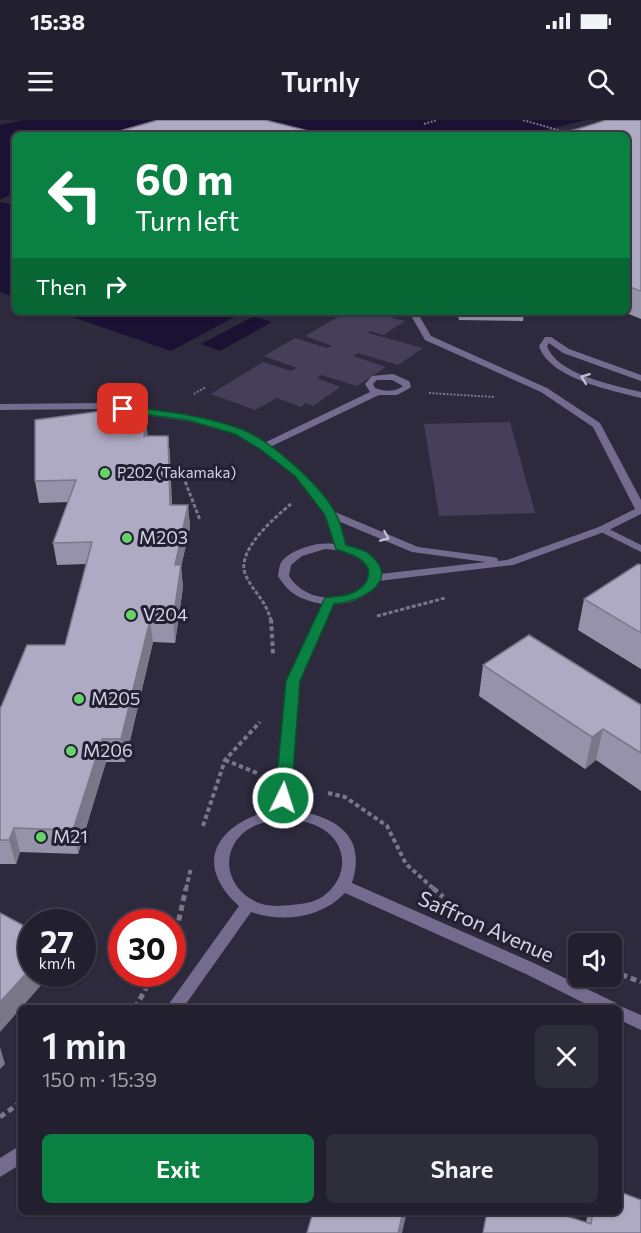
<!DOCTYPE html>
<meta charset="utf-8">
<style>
:root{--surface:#22202e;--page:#2e2d3a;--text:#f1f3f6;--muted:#a2a3aa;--line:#3f3e4a;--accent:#0b8043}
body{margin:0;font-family:Commissioner,sans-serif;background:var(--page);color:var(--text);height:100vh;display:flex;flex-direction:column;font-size:22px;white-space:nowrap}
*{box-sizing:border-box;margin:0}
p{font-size:20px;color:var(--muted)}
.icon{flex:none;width:33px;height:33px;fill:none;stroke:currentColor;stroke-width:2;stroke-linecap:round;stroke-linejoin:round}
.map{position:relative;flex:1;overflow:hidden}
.panel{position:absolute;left:18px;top:885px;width:604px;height:210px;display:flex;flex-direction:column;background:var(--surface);border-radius:9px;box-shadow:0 2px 4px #0004,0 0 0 2px var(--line)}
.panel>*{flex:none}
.top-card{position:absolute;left:12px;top:12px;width:618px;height:183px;border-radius:9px;box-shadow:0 2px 4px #0004,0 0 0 2px var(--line);background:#0b8043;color:#fff;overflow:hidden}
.buttons{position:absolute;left:568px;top:813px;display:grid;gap:12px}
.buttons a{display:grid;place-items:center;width:54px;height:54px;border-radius:9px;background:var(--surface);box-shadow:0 2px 4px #0004,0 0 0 2px var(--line);font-size:30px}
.speed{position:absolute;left:18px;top:789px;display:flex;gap:12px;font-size:30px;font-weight:700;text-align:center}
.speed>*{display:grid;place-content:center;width:78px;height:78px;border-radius:50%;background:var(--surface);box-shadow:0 2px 4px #0004,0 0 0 2px var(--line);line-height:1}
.speed small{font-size:15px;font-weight:400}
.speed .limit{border:9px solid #d22;background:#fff;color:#111}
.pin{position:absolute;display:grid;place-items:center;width:51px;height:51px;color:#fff;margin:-26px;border-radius:12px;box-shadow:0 3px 9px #0006}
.me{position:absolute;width:66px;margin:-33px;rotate:4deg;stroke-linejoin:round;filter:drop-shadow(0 0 4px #0008)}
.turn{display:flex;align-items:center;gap:21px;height:126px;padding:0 24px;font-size:27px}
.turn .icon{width:78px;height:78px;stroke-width:2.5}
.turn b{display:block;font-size:42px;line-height:51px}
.then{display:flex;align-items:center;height:57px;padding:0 24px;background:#0003;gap:12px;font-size:22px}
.round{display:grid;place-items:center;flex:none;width:63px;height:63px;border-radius:9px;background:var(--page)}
.head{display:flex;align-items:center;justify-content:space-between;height:102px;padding:0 24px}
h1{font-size:36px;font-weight:600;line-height:45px}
.action{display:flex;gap:12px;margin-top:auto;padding:12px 24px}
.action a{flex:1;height:69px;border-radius:9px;background:var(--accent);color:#fff;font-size:24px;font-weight:600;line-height:69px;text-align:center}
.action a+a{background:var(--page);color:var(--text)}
.status{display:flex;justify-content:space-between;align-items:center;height:42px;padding:0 30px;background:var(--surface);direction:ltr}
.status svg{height:16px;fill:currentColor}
header{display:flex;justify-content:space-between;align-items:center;height:78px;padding:0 24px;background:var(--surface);font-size:27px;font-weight:600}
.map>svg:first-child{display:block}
.green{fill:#453f59}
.water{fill:#1b1233}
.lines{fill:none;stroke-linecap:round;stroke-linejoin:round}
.path-far3{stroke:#797687;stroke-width:2;stroke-dasharray:2 1.5;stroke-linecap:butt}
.path-far2{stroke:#797687;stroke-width:3;stroke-dasharray:4 2;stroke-linecap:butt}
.path-far1{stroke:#797687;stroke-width:4;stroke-dasharray:4.5 3;stroke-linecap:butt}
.path{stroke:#797687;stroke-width:5;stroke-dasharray:6 4;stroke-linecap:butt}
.service{fill:#736c8f;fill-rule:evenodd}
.minor{fill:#736c8f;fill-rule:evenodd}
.wall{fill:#9692a9}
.shaded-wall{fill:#7a7789}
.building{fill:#afaac4;stroke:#7a7789;stroke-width:1.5}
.oneway{stroke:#c2bfd1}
.route{fill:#0b8043;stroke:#07532c;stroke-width:1.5}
.poi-dot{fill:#66d466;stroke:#242034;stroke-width:2}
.labels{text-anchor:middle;stroke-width:6;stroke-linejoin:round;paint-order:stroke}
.far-poi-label{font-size:15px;fill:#d6d4e1;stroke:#242034;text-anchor:start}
.poi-label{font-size:18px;fill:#d6d4e1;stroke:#242034;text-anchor:start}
.near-street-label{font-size:21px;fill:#d6d4e1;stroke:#242034}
</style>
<div class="status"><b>15:38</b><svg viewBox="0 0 49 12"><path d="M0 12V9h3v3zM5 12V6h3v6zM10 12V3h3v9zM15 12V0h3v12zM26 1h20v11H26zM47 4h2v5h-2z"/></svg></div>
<header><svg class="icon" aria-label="menu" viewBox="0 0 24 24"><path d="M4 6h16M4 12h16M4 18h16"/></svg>Turnly<svg class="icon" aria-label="search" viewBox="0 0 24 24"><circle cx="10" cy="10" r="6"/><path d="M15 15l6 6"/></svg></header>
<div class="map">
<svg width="641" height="1113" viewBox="0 0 641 1113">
<rect width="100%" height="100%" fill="#2e2a3e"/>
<g class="green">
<polygon points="323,192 397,194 392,198 405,201 383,215 370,211 368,213 423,228 398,245 358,233 353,236 386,247 357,266 321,255 317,258 340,267 313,286 305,283 301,287 277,278 255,290 211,274 263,242 291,251 297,248 264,236 295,218 327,228 332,226 305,216 338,197"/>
<polygon points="510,302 535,393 439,396 424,304"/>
</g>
<g class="water">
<polygon points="23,0 213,0 163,15 15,15 15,72 0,80 0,5"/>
<polygon points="235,0 586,0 526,15 287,15"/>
<polygon points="0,82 15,85 15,177 0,172"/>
<polygon points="58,192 244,192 171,231"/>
<polygon points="254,196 272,202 220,231 201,224"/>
</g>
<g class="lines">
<g class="path-far3">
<polyline points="523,0 565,12 582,8"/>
<polyline points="424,4 437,0"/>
<polyline points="429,273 494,277"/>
<polyline points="194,274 206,267"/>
</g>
<g class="path-far2">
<polyline points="183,356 200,400"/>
<polyline points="377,496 445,478"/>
<path d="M271,501c-5,-21 -17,-28 -25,-45 -12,-24 29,-59 45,-72"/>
</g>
<g class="path-far1">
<polyline points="271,499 273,534"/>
<polyline points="225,640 257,653"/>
<polyline points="328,673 345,677 387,706 406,744 434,769"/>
<polyline points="203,706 225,640 260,602"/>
<polyline points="186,769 191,748"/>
</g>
<g class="path">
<polyline points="433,768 443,777"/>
<polyline points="172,819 176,813 186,768"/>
<polyline points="612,851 641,862"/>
<polyline points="135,888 154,854"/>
<polyline points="0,997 21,982"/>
</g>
<g class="service">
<path d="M545,217h6l18,12 72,26v6l-78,-28 -14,-10 -2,3c10,29 67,39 94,46v6c-30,-8 -91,-19 -102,-52z"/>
<polygon points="603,406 641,425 641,432 599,411 598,409 599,407"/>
</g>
<g class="minor">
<path d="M409,192h8l14,24 116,52 53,35 41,77v14l-34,17 -94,34 -135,16c-9,16 -27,23 -45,23l-34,77 -10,128c43,7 79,23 63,74l184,81 80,39 1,4 3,-1 21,9v15l-21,-10v-12h-26l-68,-34 -181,-81c-24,25 -61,30 -94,19l-68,96h-17l73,-102c-50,-45 -18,-85 37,-97l11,-128 35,-77c-22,-5 -32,-9 -44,-28 1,-5 1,-11 4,-15 12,-13 36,-19 52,-17l-8,-30 -30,-38 -35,-27 -25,-16 -49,-12 -85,-12 -102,1v-6l102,-1 85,12 55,14 22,14 106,-51 -5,-8 7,-8 21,-2 16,7 2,5 -1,2 -13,7h-18l-109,52 32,25 33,40 83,35 75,10 4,1 1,3 9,-1 92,-33 36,-18 -42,-82 -52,-35 -116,-52zM377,260h15l11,6c-8,6 -18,6 -28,2l-2,-4zM338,401l74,31 74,10 -106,12c-3,-18 -19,-25 -35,-29zM325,429c8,1 16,1 24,3 12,5 27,18 17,32 -4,5 -10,7 -16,10 -22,8 -48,3 -61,-18l2,-11 11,-9zM282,698c9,2 19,2 27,5 35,10 45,47 17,71 -9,8 -23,10 -35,11 -10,1 -21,2 -32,-2 -33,-13 -41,-52 -12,-73 10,-7 23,-9 35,-12z"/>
<polygon points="21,1025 21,1044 0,1057 0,1038"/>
</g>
</g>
<g class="wall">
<polygon points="641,0 641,199 624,192 627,192 627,15"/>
<polygon points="457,192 524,192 523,201 459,200"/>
<polygon points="145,297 147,316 168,316 170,337 172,385 188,385 190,407 181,447 183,467 175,523 153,522 125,642 106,642 78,734 20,732 16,744 0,744 0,587 65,525 86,444 57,445 53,423 68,382 39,383 35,361 103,299"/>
<polygon points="641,445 641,549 578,510 584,479"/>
<polygon points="483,545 641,585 641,671 596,640 585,649 479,576"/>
<polygon points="588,1092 620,1092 641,1113 483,1113 586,1103"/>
</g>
<g class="shaded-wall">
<polygon points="145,297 148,317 144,316"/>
<polygon points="168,316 170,337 172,406 170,385"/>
<polygon points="188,385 190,407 181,447 183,467 175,523 173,500 175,445"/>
<polygon points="150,500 153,522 125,642 121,619"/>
<polygon points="603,609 596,640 585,649 592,617"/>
<polygon points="102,619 106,642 78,734 73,710"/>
<polygon points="14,708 20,732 16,744 9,720"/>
<polygon points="32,847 32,854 51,854 0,912 0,882"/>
<polygon points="0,927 5,944 0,949"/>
<polygon points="403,1092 407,1092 402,1113 398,1113"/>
</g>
<g class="building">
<polygon points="158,0 265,0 324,15 106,15"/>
<polygon points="606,0 641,0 641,171 627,166 627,15 559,15"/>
<polygon points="102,291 103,299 145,297 144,316 168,316 170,385 188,385 175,445 181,445 173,500 150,500 121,619 102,619 73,710 14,708 9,720 0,720 0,587 1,587 27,525 65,525 92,422 53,423 76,360 35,361 35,300"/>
<polygon points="638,444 641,445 641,513 584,479"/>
<polygon points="529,515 641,585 641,633 603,609 592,617 483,545"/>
<polygon points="0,793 32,810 32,847 0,882"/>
<polygon points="620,1072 641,1080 641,1113 483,1113 487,1092 554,1092 591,1104 593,1092 620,1092"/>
<polygon points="313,1092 403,1092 398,1113 307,1113"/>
</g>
<defs><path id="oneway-chevron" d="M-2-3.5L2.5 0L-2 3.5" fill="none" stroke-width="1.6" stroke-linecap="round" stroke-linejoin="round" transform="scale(1.5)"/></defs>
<g class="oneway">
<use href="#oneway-chevron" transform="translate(585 258) rotate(-159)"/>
<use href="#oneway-chevron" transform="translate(385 417) rotate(23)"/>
</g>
<path class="route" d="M123,286c39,5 80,9 118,23 29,11 81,57 95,85 5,9 7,21 10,31 6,2 16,4 22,8 36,28 -8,49 -34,51l-34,77 -9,117 -3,4h-11l-2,-4 11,-117 39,-83c9,-2 18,-1 27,-5 17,-7 24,-24 6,-35 -6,-4 -15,-6 -22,-9l-11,-34 -30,-39 -35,-27 -25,-15 -48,-14 -68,-9 -1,-2z"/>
<g class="poi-dot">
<circle cx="105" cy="353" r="6"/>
<circle cx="127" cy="418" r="6"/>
<circle cx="131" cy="495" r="6"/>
<circle cx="79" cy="579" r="6"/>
<circle cx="71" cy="631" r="6"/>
<circle cx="41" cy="717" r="6"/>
</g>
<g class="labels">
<g class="far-poi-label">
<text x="117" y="358">P202 (Takamaka)</text>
</g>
<g class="poi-label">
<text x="139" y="424">M203</text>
<text x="143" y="501">V204</text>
<text x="91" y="585">M205</text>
<text x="83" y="637">M206</text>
<text x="53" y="723">M21</text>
</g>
<g class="near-street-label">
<text transform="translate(486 807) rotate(24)" y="7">Saffron Avenue</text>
</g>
</g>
</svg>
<div class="buttons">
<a><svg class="icon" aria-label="sound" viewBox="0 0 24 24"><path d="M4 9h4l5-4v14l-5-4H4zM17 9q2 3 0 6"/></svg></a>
</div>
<div class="speed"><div>27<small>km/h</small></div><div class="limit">30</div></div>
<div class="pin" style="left:123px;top:289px;background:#d93025"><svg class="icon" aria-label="arrive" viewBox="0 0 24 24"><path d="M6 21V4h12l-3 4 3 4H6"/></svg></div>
<svg class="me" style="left:283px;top:678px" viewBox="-20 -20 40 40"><circle r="17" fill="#0b8043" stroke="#fff" stroke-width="3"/><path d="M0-11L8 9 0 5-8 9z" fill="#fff"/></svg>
<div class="top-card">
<div class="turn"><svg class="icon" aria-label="left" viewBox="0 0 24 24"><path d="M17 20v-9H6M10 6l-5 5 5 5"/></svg><div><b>60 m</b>Turn left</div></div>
<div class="then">Then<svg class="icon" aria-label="right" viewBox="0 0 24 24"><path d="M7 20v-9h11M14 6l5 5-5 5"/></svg></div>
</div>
<section class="panel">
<div class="head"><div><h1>1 min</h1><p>150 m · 15:39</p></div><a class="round"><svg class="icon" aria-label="close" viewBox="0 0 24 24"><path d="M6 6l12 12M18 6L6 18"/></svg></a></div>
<div class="action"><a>Exit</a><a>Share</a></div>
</section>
</div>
